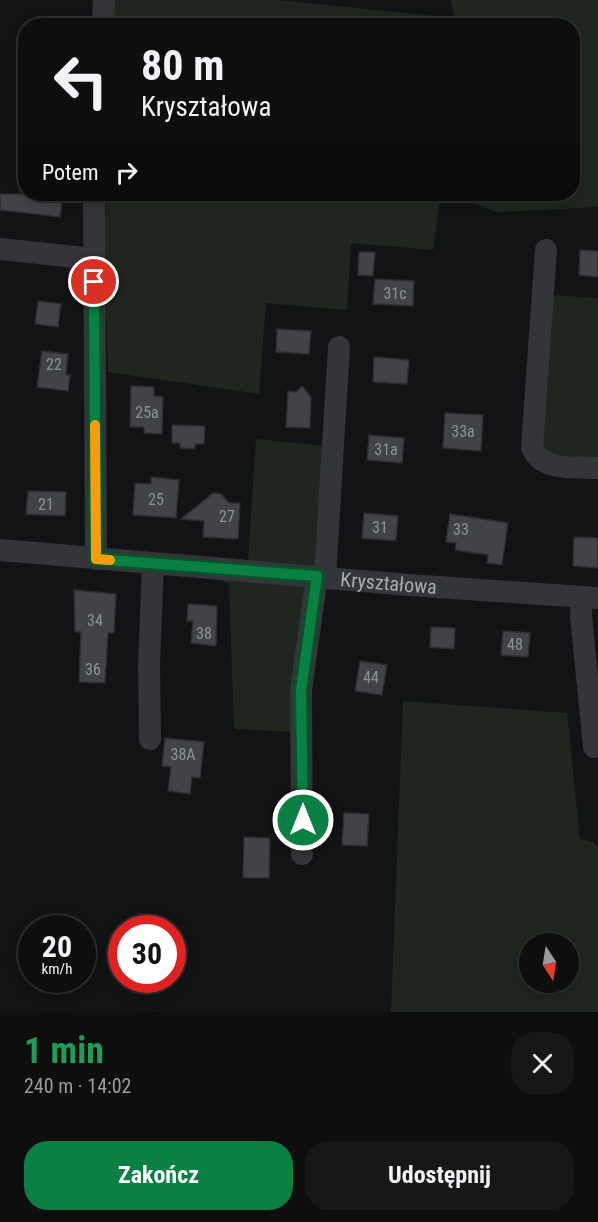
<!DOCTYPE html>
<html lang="pl">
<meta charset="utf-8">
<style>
:root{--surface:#0e0e0f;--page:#171718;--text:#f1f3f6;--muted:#9b9c9e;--line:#2e2e2f;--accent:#0b8043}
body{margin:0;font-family:"Roboto Condensed",sans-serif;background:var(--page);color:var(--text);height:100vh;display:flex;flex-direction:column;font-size:22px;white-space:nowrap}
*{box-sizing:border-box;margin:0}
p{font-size:20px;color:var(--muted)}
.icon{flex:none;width:33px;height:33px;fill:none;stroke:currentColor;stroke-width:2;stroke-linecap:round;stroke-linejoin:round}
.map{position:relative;height:1012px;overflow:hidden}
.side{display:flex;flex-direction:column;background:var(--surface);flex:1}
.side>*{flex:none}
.banner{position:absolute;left:18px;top:18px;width:562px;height:183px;border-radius:24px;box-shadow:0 3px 15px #0003,0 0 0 2px var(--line);background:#0e0e0f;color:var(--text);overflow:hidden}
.needle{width:39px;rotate:168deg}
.fabs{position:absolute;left:519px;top:933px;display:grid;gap:12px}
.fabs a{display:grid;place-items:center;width:60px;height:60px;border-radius:50%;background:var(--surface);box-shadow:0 3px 15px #0003,0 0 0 2px var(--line);font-size:30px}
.speed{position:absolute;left:18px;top:915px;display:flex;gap:12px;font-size:30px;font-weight:700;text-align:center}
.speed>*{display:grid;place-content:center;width:78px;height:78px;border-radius:50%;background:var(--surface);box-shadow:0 3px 15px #0003,0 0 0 2px var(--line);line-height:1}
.speed small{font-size:15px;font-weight:400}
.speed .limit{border:9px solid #d22;background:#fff;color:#111}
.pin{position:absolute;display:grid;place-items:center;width:51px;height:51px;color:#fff;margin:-26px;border:3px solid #fff;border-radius:50%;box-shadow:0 2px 6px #0007}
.me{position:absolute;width:66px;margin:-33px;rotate:0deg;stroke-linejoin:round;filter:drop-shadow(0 0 4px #0008)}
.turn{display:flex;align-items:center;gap:21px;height:126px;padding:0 24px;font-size:27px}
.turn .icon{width:78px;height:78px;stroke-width:2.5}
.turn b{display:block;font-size:42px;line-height:51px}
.then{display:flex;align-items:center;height:57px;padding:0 24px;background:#0003;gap:12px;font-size:22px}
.round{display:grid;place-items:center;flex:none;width:63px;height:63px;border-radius:24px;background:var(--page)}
.head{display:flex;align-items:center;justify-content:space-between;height:102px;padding:0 24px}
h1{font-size:36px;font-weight:700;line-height:45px;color:#1e9e55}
.cta{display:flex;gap:12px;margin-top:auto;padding:12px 24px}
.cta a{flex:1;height:69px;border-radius:24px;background:var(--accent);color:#fff;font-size:24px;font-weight:700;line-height:69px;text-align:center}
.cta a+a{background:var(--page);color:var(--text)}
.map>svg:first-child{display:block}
.green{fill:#1f261f;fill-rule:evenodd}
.building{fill:#414346;stroke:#2d2d2f;stroke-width:1.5}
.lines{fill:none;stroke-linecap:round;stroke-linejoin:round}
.minor{stroke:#343538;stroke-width:22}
.route-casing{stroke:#07532c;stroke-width:15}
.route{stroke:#0b8043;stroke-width:10}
.slow{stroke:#f59e0b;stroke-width:10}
.labels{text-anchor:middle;stroke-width:4.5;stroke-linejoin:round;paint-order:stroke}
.number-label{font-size:16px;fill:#8d9197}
.street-label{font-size:20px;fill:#a6abb2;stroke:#0d0e0f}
</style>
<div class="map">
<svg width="598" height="1012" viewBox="0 0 598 1012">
<rect width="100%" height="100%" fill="#121314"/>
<g class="green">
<polygon points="113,0 277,0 454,18 451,0 598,0 598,207 497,212 449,194 573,194 573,26 112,26"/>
<polygon points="106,194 441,194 433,250 351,243 347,310 266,303 259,394 108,372 104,257"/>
<polygon points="551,295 598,298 598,464 546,458 539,431"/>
<polygon points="256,439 326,446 319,568 178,557 174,553 248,560"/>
<polygon points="224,578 307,583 296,732 234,729 229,583 223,582"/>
<path d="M403,701l164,12 13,126 14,3 4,6v164h-207zM530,944h38v38h-38z"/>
</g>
<g class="building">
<polygon points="0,194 63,194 60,217 0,210"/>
<polygon points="580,250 598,251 598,277 579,275"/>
<polygon points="359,252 375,252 373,276 358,275"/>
<polygon points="375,279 414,281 413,306 373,304"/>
<polygon points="38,301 61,304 58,327 35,324"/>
<polygon points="277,329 311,331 309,354 276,352"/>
<polygon points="42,351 68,354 66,375 70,375 68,391 37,387"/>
<polygon points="374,357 409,360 407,384 373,382"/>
<polygon points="131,386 154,387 154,396 163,397 162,434 144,433 144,427 130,427"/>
<polygon points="302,386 311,397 310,428 286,427 288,391 296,392"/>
<polygon points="445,413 483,415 481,451 443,448"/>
<polygon points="172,425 205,426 204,444 195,444 195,449 180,448 180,443 172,443"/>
<polygon points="369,435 404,438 402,463 367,460"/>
<polygon points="151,477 179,480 176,518 133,515 135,483 151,484"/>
<polygon points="28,491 66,492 65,516 26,514"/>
<polygon points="213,493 221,494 229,503 240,503 238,539 203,537 204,521 181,519"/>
<polygon points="364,513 398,516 396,541 362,538"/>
<polygon points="450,514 508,523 502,565 487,563 488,555 455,550 456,543 446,542"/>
<polygon points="574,537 598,538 598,568 573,566"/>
<polygon points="74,590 116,594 114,633 108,633 105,683 79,682 81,632 75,632"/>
<polygon points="188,604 217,606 216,646 191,643 193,621 187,621"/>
<polygon points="431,627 455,628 454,649 430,647"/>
<polygon points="503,631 530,633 528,657 501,655"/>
<polygon points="360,661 387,665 382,695 355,691"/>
<polygon points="165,738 204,742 200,778 192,777 190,794 168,791 171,767 162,766"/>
<polygon points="344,813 369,814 367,846 342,845"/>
<polygon points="244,837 270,838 269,878 243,878"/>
</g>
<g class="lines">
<g class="minor">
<polyline points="103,26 104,0"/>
<polyline points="94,194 96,559"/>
<polyline points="0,249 94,259"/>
<path d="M546,250l-14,197c9,25 44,20 66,21"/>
<path id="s1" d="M0,550l409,35 189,13"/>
<polyline points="325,577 339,347"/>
<polyline points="582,597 581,616 594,747"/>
<polyline points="150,739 149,665 153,564"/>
<polyline points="302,854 301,690 317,576"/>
</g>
</g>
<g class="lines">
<g class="route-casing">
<polyline id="route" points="94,282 96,559 317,576 301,690 303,820"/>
</g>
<use href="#route" class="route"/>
<polyline class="slow" points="95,425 96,559 110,560"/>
</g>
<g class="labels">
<g class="number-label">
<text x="395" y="299">31c</text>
<text x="54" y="370">22</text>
<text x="147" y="418">25a</text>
<text x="463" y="437">33a</text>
<text x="386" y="455">31a</text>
<text x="156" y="505">25</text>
<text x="46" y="510">21</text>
<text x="227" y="522">27</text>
<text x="380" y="533">31</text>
<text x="461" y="535">33</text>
<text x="95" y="626">34</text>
<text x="204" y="639">38</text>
<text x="515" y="650">48</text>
<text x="93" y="675">36</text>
<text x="371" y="683">44</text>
<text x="183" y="760">38A</text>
</g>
<g class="street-label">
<text dy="7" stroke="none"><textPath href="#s1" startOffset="390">Kryształowa</textPath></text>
</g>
</g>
</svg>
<div class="fabs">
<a><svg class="needle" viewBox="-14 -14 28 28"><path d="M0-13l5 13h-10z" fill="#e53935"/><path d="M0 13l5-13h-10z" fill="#9b9c9e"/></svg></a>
</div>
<div class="speed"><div>20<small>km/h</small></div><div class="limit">30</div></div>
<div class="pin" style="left:94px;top:282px;background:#d93025"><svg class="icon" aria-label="arrive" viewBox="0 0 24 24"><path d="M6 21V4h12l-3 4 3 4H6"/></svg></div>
<svg class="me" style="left:303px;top:820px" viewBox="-20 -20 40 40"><circle r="17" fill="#0b8043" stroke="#fff" stroke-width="3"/><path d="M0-11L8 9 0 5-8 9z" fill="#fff"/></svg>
<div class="banner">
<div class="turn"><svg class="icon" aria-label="left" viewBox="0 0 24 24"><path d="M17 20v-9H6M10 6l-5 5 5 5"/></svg><div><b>80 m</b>Kryształowa</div></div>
<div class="then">Potem<svg class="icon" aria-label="right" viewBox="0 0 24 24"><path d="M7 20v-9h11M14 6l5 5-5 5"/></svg></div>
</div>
</div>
<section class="side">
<div class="head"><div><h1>1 min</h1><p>240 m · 14:02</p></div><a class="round"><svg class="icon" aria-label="close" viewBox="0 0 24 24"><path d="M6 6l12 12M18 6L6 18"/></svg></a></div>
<div class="cta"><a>Zakończ</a><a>Udostępnij</a></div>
</section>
